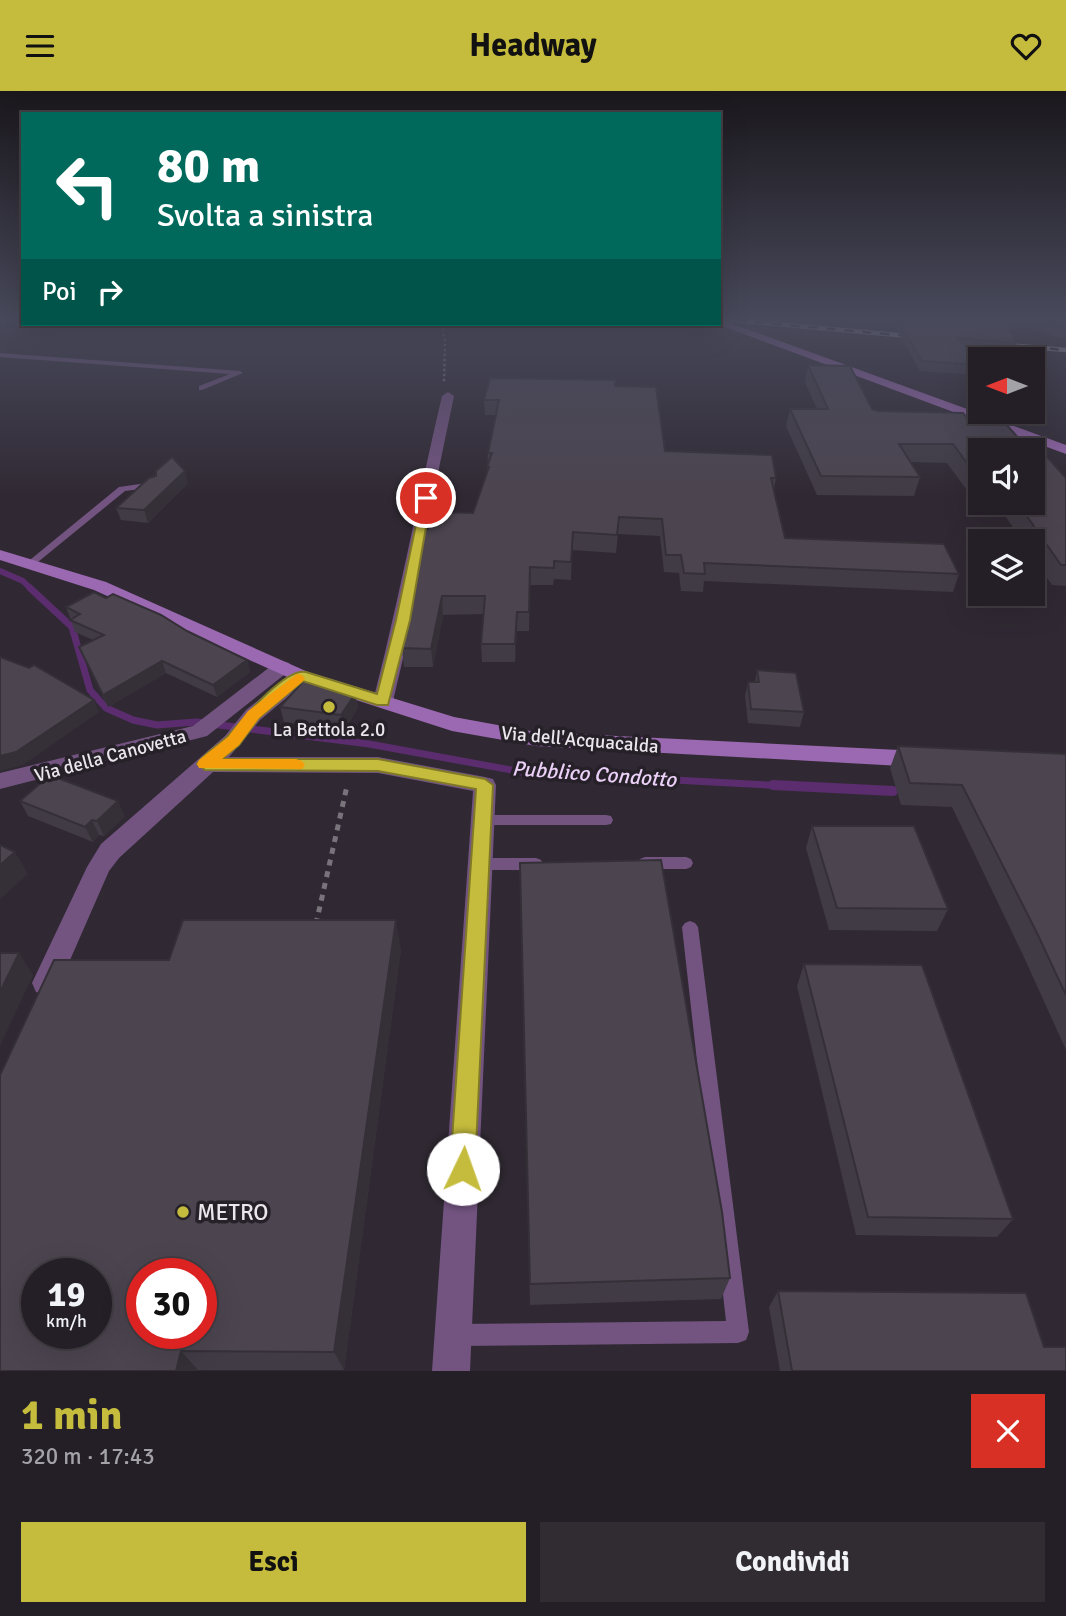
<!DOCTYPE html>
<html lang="it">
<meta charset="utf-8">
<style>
:root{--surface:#241f26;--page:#302c32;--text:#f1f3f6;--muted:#a3a2a7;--line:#413d43;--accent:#c5bc3d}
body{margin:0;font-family:Signika,sans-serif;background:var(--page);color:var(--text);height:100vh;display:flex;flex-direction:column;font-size:26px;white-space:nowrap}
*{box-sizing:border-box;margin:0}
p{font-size:23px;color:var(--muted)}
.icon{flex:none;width:38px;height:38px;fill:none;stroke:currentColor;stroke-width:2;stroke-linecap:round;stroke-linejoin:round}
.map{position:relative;height:1280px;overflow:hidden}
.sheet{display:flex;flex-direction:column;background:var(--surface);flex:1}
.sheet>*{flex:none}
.banner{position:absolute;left:21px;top:21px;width:700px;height:214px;border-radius:0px;box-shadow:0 7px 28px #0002,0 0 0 2px var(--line);background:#00695c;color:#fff;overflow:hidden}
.needle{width:46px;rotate:270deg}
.fabs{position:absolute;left:968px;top:256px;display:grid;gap:14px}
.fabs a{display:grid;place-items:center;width:77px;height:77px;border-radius:0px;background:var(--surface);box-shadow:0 7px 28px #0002,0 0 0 2px var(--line);font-size:35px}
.speed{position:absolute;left:21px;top:1167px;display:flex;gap:14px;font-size:35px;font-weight:700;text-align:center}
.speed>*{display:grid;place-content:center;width:91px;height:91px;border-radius:50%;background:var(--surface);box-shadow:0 7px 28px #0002,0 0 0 2px var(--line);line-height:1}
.speed small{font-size:18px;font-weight:400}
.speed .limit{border:10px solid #d22;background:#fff;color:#111}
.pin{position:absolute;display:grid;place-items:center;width:60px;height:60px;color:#fff;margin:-30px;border:4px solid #fff;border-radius:50%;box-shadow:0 2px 7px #0007}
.me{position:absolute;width:77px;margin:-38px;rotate:3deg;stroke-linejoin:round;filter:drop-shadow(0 0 5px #0008)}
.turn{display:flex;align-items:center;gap:24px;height:147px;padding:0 21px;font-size:32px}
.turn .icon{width:91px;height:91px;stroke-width:2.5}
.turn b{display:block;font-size:49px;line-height:60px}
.then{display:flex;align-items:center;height:66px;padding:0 21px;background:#0003;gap:14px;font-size:26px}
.round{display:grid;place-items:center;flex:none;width:74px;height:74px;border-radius:0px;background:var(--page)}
.head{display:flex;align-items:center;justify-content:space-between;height:119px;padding:0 21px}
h1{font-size:42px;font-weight:800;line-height:52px;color:var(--accent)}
.action{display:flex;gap:14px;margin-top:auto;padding:14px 21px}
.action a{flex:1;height:80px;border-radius:0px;background:var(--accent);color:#111;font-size:28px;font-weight:800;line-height:80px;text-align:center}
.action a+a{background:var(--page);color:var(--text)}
header{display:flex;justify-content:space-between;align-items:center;height:91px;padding:0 21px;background:var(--accent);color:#111;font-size:32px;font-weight:800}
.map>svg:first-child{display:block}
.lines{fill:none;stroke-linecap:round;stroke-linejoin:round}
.stream-far2{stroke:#5b2d6e;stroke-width:6}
.stream-far1{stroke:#5b2d6e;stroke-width:7}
.stream{stroke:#5b2d6e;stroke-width:10}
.path-far1{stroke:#79737b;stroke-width:2.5;stroke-dasharray:2.5 2.5;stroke-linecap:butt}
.path{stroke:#79737b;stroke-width:5;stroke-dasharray:6 6;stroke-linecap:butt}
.lane{fill:#735481;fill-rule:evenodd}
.street{fill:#735481;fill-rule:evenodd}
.secondary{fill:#9b69b1;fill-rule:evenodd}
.rail-casing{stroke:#b8b3ba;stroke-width:4.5}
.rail{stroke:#262029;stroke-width:2.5;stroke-dasharray:9;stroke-linecap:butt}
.wall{fill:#413b45}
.shaded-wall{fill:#353038}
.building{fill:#4c4550;stroke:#353038;stroke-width:2;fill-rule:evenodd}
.route{fill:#c5bc3d;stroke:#807a28;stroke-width:2}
.slow{fill:#f59e0b}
.poi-dot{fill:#c5bc3d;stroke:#262029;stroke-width:2.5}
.labels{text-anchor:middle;stroke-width:7;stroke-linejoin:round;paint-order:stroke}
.poi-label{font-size:19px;fill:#eae6ec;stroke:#262029}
.street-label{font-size:19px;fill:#eae6ec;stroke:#262029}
.water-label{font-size:21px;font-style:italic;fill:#ebd1f7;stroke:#262029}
.near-poi-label{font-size:23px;fill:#eae6ec;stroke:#262029;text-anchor:start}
</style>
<header><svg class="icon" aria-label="menu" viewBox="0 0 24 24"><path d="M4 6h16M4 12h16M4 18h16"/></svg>Headway<svg class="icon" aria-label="heart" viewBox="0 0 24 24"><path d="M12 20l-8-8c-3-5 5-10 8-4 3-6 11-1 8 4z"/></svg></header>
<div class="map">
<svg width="1066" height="1280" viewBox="0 0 1066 1280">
<rect width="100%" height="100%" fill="#302933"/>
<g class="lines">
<polyline class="stream-far2" points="0,480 23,490 32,499"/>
<polyline class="stream-far1" points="30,497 72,536 90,599 106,617 133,629 157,634 196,631 369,653 522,681 807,696"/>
<polyline class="stream" points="773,694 893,700"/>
<polyline class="path-far1" points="442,233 445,251 444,291"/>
<polyline class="path" points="316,833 347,695"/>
<g class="lane">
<polygon points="0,262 240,280 243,282 202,299 199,299 199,295 230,283 0,266"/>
<polygon points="154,391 158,394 157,396 125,400 33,475 30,476 25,473 119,396"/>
<polygon points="483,724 606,724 611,725 613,729 611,733 606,734 483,734 478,733 476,729 478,725"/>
<polygon points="645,766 686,766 691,768 693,772 691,776 686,778 645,778 640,776 638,772 640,768"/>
<polygon points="480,767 536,767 541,769 543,773 541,777 536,779 480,779 475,777 473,773 475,769"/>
<polygon points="690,830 695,832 698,836 749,1241 746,1249 738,1252 457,1255 449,1252 446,1244 449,1236 457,1233 726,1230 682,836 685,832"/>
</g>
<g class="street">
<path d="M448,301l6,4 -32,154 -10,70 -19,81 -3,5h-14l-3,-5c26,-101 45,-203 69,-305z"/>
<polygon points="282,570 289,572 292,576 289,580 207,645 0,698 0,682 193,635 275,572"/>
<polygon points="301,579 308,581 311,585 308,589 260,629 229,666 378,666 485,686 493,688 496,694 470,1280 432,1280 473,700 378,682 213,681 119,767 109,780 56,901 46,904 36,901 32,892 87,776 101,753 225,645 246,619 294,581"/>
</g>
<g class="secondary">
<polygon points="719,228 1066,354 1066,363 717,233 719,233"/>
<polygon points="0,459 106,491 308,581 454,626 536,641 920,660 928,663 931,668 928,673 920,676 536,655 452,640 294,589 94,499 0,469"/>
</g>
<g class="rail-casing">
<g id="rail">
<polyline points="719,228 920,246"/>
<polyline points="996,253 1066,259"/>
</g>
</g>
<use href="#rail" class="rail"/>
</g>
<g class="wall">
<polygon points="891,228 1066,228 1066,247 1054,246 1044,236 1009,235 1015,252 1012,262 969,258 980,271 979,284 920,280"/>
<polygon points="808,274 872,318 980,359 980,406 972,406 947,372 911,371 920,386 914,405 817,404 786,335 790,318 817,318 805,291"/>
<polygon points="615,295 665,360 776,387 774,398 785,447 959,483 953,501 704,490 703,501 681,500 679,482 664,481 660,445 618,443 616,462 572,459 571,489 554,488 553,494 530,494 529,540 517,540 515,571 482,571 481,553 483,523 443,524 433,576 404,576 402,557 413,511 428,438 473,422 487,382 488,362 496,324 485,324 484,309"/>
<polygon points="1036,367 1066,387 1066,495 1052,494 1032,465 1032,450 1022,450 996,411 1032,411"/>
<polygon points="188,392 148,432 121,429 116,417"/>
<polygon points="106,507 187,540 247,569 250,581 217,606 166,582 108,616 79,556 93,549 75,541 66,516"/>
<polygon points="757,579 804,621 800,636 748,632 745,605 748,591 755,591"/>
<polygon points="355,603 358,617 344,639 284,631 280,616"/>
<polygon points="898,655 1066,663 1066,959 1023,864 952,716 901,714 890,677"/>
<polygon points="20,710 125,725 104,745 99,744 93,751 28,725"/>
<polygon points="812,735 948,818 937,840 829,839 806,757"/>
<polygon points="520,772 730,1187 721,1208 530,1214"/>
<polygon points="401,858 344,1279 198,1279 198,1280 0,1280"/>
<polygon points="804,873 1013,1128 997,1146 856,1144 797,895"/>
<polygon points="778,1200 1044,1256 1066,1280 780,1280 769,1216"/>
</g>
<g class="shaded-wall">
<polygon points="185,380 188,392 148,432 144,419"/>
<polygon points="442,505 443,524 433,576 431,558"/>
<polygon points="517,521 517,540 515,571 515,553"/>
<polygon points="247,569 250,581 217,606 213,594"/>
<polygon points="162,570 166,582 108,616 103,604"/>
<polygon points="355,603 358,617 344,639 341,624"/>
<polygon points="94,609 99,621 23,674 0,680 0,665"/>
<polygon points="118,710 125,725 104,745 97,730"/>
<polygon points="92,729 99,744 93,751 85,736"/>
<polygon points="15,761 28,783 0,808 0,774"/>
<polygon points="396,829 401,858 344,1279 334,1261"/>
<polygon points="19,862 33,884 0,955 0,901"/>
<polygon points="181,1260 198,1279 198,1280 176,1280"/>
</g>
<g class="building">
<polygon points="898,228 1006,228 1015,252 958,247 980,271 980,274 922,270"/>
<polygon points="1048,228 1066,228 1066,237 1058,237"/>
<polygon points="808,274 850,275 872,318 878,320 963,322 971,332 1005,332 1029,359 980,359 980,387 978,387 953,353 899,353 920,386 821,385 790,318 828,318"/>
<polygon points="490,287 615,289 615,295 656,296 665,360 772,364 776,387 771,387 785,447 944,453 959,483 704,472 705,483 684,482 681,464 666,464 662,428 619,426 617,444 573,441 571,471 554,470 554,477 530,476 529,521 517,521 515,553 481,553 485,505 442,505 431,558 402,557 413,511 424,438 428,438 434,421 473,422 489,376 487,376 492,362 488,362 499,309 484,309"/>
<polygon points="1032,363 1036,367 1048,367 1066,387 1066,474 1061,474 1017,411 1032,411"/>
<polygon points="172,366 185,380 144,419 116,417 149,387 156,385 156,380"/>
<polygon points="94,501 106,507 113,503 161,524 187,540 247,569 213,594 162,570 103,604 79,556 104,544 70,529 80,523 66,516"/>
<polygon points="0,566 29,577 34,574 94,609 16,661 0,665"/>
<polygon points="757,579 796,582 804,621 751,618 748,591 759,591"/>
<polygon points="306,587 355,603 341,624 280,616"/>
<polygon points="898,655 1066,663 1066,904 1037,842 962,694 910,692"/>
<polygon points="50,684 118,710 97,730 92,729 85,736 20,710"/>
<polygon points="812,735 914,735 948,818 837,817"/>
<polygon points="0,754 15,761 0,774"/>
<polygon points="661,769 722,1121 730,1187 530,1193 520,772"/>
<path d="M183,829h213l-62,432 -153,-1 -5,20h-176v-296l54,-115h115zM37,1183h59v59h-59zM142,1183h59v59h-59z"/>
<polygon points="0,862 19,862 0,901"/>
<polygon points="804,873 922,874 1013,1128 868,1126"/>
<polygon points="778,1200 1026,1202 1044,1256 1066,1256 1066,1280 792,1280"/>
</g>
<linearGradient id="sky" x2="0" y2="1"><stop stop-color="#1a171c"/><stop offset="0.56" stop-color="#48495b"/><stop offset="1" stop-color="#48495b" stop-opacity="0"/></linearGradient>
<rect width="1066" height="407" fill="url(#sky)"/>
<path class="route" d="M422,405l9,2 -21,122 -22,85h-11l-74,-24 -44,37 -20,27 -17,14h156l107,20 8,6 -18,384 -4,8 -8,4 -9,-4 -4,-8 26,-380 -98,-18 -173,-1 -8,-6c8,-12 22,-18 32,-29 13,-15 56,-68 77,-63l71,22 19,-74z"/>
<polygon class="slow" points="297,583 302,584 305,588 302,591 259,627 239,654 222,668 296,668 302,670 305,674 302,678 199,677 197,673 199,669 228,646 248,620"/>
<g class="poi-dot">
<circle cx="329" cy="616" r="7"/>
<circle cx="183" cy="1121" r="7"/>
</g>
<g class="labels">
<g class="poi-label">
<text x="329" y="645">La Bettola 2.0</text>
</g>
<g class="street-label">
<text transform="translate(580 648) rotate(5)" y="7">Via dell'Acquacalda</text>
<text transform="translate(110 664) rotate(-15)" y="7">Via della Canovetta</text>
</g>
<g class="water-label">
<text transform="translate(594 683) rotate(4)" y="7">Pubblico Condotto</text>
</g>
<g class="near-poi-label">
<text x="197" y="1129">METRO</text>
</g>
</g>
</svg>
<div class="fabs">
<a><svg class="needle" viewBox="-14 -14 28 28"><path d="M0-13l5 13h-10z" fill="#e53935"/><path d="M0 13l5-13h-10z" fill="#a3a2a7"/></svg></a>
<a><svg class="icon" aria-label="sound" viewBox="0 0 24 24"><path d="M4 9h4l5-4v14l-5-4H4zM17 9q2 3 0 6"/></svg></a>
<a><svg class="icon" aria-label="layers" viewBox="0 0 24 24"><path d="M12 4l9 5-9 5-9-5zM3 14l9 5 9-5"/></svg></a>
</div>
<div class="speed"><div>19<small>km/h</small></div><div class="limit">30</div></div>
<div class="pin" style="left:426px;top:407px;background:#d93025"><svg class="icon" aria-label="arrive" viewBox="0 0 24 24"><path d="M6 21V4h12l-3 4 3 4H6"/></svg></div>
<svg class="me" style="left:463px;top:1078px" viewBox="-20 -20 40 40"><circle r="19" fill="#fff"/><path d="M0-13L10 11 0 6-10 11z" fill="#c5bc3d"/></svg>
<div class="banner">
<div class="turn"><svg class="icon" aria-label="left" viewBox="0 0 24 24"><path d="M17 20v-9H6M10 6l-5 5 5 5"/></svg><div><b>80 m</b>Svolta a sinistra</div></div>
<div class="then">Poi<svg class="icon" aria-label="right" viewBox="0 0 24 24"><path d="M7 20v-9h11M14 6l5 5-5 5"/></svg></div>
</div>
</div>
<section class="sheet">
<div class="head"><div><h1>1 min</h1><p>320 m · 17:43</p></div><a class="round" style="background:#d93025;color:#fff"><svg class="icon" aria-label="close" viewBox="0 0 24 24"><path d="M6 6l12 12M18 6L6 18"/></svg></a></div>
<div class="action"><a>Esci</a><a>Condividi</a></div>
</section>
